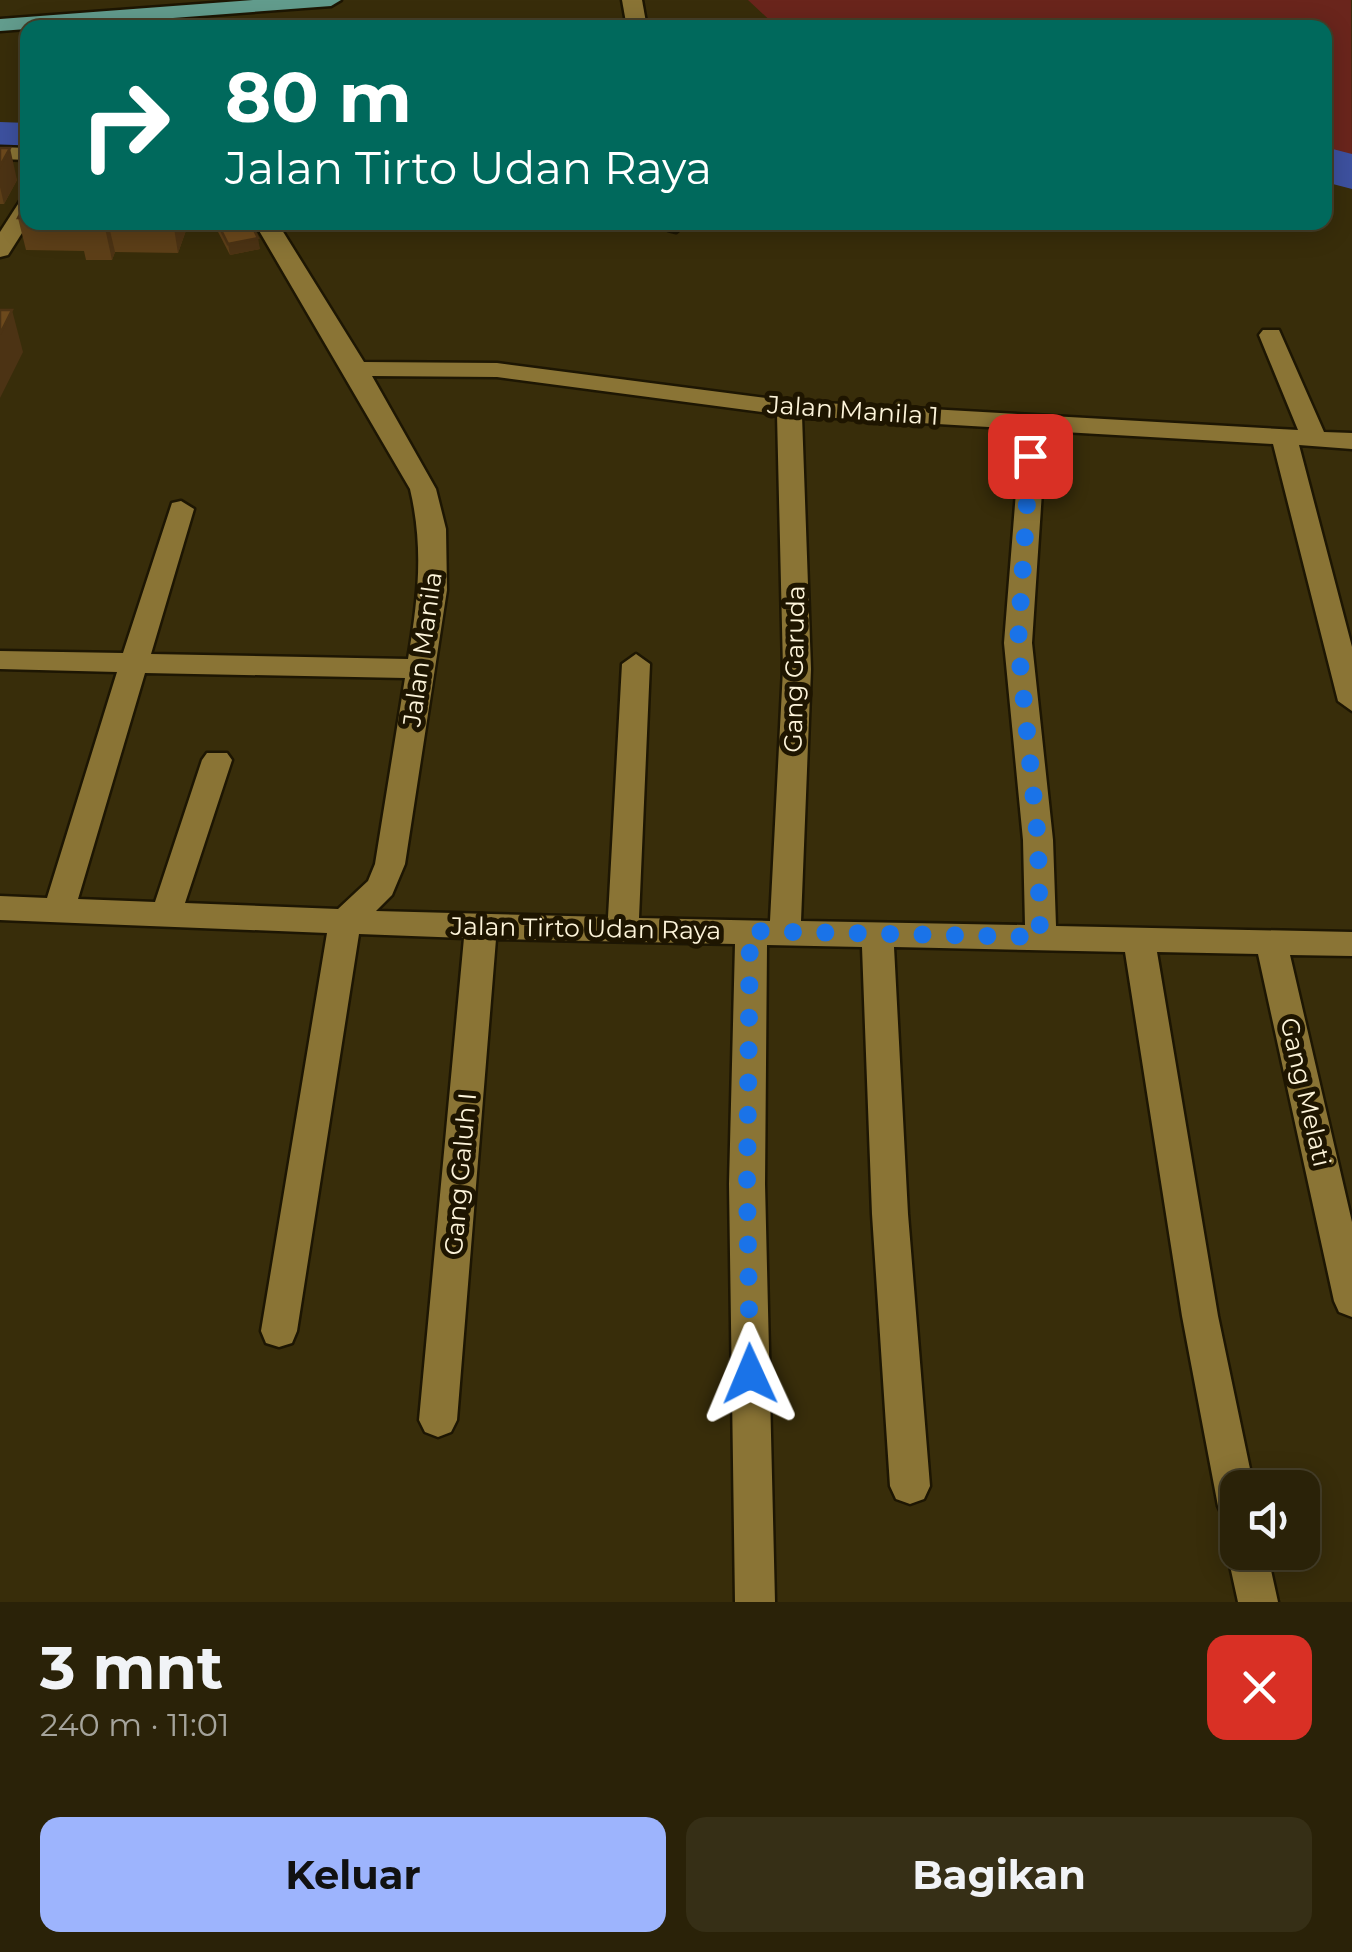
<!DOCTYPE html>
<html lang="id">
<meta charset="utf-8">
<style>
:root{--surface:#2a2208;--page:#362f16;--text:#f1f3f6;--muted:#a5a49c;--line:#463f29;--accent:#9db4fd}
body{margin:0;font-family:Montserrat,sans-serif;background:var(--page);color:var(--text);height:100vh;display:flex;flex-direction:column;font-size:38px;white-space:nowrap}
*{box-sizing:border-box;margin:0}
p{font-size:32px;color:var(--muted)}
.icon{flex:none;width:55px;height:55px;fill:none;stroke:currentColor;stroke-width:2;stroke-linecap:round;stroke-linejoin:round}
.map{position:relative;height:1602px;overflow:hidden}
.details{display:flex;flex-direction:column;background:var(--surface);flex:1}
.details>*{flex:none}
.guide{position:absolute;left:20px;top:20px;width:1312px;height:210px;border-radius:20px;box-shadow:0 5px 25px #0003,0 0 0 2px var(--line);background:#00695c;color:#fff;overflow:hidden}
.tools{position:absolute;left:1220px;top:1470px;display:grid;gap:20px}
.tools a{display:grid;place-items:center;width:100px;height:100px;border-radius:20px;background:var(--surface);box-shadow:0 5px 25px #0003,0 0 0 2px var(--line);font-size:50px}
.pin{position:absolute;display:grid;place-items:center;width:85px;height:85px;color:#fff;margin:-42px;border-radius:20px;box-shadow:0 5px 15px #0006}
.me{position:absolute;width:110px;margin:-55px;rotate:359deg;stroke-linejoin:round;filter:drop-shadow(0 0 8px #0008)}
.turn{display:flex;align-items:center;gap:35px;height:210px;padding:0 40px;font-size:45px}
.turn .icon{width:130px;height:130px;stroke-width:2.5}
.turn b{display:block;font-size:70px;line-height:85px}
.round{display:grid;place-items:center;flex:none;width:105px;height:105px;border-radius:20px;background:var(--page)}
.summary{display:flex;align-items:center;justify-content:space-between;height:170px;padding:0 40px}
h1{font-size:60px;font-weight:700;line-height:75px}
.cta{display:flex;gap:20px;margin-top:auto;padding:20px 40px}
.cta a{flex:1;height:115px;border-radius:20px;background:var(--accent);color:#111;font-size:40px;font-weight:700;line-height:115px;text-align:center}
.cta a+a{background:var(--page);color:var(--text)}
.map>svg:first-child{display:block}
.green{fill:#6a251c}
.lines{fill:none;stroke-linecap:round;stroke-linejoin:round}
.river{fill:#3d519f;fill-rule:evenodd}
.minor-casing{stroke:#1d1603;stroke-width:5}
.major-casing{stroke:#1d1603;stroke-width:5}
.minor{fill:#8a7435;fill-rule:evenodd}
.major{fill:#629c8d;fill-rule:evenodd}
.wall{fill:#5d3f18}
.shaded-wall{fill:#4c3314}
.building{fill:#6c491c;stroke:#4c3314;stroke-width:2.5}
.route{stroke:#1a73e8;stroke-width:18;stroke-dasharray:0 32.4}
.labels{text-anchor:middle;stroke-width:10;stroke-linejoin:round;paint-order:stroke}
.street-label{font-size:25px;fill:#fdf4da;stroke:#1e1500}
</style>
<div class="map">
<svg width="1352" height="1602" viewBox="0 0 1352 1602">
<rect width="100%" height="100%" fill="#382d0a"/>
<polygon class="green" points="748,0 1351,0 1352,166 1325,162 1325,28 778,28"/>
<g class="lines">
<g class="river">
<polygon points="0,122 28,123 28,155 0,154"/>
<polygon points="1325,147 1352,154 1352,189 1325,182"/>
</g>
<g class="minor-casing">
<g id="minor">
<polygon points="622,0 642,0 647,28 627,28"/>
<polygon points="0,147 28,148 28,160 0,159"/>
<polygon points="28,199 29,222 8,255 0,257 0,232 20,201"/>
<path d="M254,222h23l87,140 133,1 292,38 509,29 -39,-95 4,-5h16l45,102 28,1v16l-53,-4 53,202v64l-14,-10 -65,-257 -227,-13 -14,212 21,197 3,86 296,6v24l-62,-1 62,267v95l-13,-5 -5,-11 -76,-347 -101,-2 61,364 36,172h-16v36l-14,-5 -6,-13 -36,-190 -57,-364 -231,-5 14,267 22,272 -6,13 -14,5 -14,-5 -6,-13 -18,-272 -10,-267 -95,-2 -2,239 10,418h-40l-6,-418 6,-240 -239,-5 -39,481 -6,12 -13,5 -13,-5 -6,-12 45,-482 -105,-4 -62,397 -5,12 -13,4 -13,-4 -5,-12 66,-398 -327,-13v-24l47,2 70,-226 -117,-3v-18l123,2 49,-150 9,-2 13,8 -43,145 257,5c10,-59 16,-111 2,-170zM372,376l125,1 280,37 6,255 -13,252 -131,-3 11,-254 -14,-10 -14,10 -14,253 -232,-6 16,-16 13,-31 42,-274 -1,-61 -10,-40zM802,416l219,13 -17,214 19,197 2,85 -224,-4 10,-252zM145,673l260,5 -30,186 -7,17 -30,28 -153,-6 47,-143 -5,-7h-20l-5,7 -47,142 -77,-3z"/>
<polygon points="666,222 688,222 676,232 668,230"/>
<polygon points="1238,1537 1238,1552 1267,1552 1278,1602 1238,1602 1227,1552"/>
</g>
</g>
<g class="major-casing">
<polygon id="major" points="253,0 341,0 331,6 0,31 0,19"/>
</g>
<use href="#minor" class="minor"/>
<use href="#major" class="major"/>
</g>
<g class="wall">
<polygon points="0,148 17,180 4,204 0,204"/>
<polygon points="28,198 28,222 189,222 178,253 115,252 112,260 86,260 84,251 26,250 18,218"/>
<polygon points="215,222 250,222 260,249 230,255 216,228"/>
</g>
<g class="shaded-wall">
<polygon points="10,148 17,180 4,204 0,187 0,166"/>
<polygon points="107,222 108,222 115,252 112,260 105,228"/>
<polygon points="173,222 189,222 178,253"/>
<polygon points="258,238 260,249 230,255 228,244"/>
<polygon points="12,310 23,352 0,398 0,334"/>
</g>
<g class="building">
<polygon points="0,148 10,148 0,166"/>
<polygon points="28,198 28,218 18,218"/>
<polygon points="81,222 107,222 105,228 79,228"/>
<polygon points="217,222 250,222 258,238 228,244"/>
<polygon points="0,310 12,310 0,334"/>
</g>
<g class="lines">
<polyline class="route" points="750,1374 747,1184 750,931 1040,937 1038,840 1018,643 1030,456"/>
</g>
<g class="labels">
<g class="street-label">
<text transform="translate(853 410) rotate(4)" y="9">Jalan Manila 1</text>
<text transform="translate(422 649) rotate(-82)" y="9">Jalan Manila</text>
<text transform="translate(794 669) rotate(-89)" y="9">Gang Garuda</text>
<text transform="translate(586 928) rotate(1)" y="9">Jalan Tirto Udan Raya</text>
<text transform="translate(1306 1092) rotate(77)" y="9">Gang Melati</text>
<text transform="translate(460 1174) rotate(-85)" y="9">Gang Galuh I</text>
</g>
</g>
</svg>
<div class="tools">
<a><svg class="icon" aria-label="sound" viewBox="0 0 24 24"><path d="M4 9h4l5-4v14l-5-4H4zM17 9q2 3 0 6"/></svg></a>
</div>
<div class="pin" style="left:1030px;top:456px;background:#d93025"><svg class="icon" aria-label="arrive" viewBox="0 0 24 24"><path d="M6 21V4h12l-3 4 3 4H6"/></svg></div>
<svg class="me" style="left:750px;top:1374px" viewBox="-20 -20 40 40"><path d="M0-17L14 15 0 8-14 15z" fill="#1a73e8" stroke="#fff" stroke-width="4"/></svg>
<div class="guide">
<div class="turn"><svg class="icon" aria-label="right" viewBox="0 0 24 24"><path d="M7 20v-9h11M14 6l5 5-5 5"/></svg><div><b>80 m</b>Jalan Tirto Udan Raya</div></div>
</div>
</div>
<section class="details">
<div class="summary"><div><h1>3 mnt</h1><p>240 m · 11:01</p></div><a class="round" style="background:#d93025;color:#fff"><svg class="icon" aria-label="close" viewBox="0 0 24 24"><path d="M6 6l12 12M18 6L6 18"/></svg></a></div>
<div class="cta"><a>Keluar</a><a>Bagikan</a></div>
</section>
